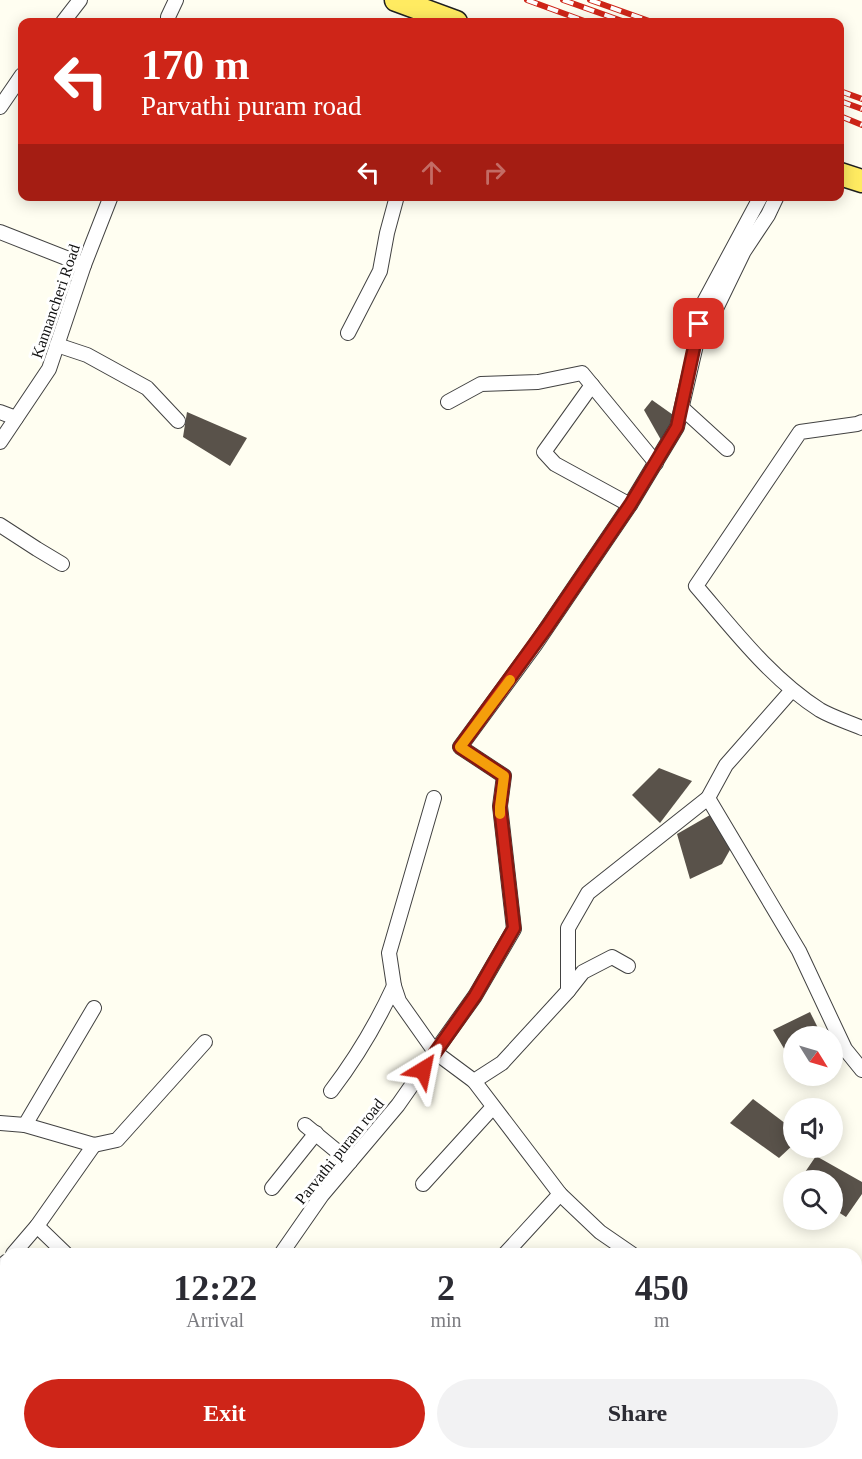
<!DOCTYPE html>
<style>
:root{--surface:#fff;--page:#f2f2f3;--text:#2b2b33;--muted:#7c7c81;--accent:#ce2518}
body{margin:0;font-family:Georgia,serif;background:var(--page);color:var(--text);height:100vh;display:flex;flex-direction:column;font-size:22px;white-space:nowrap}
*{box-sizing:border-box;margin:0}
p{font-size:20px;color:var(--muted)}
.icon{flex:none;width:33px;height:33px;fill:none;stroke:currentColor;stroke-width:2;stroke-linecap:round;stroke-linejoin:round}
.map{position:relative;flex:1;overflow:hidden}
.drawer{position:absolute;left:0px;top:1248px;width:862px;height:212px;display:flex;flex-direction:column;background:var(--surface);border-radius:18px 18px 0 0;box-shadow:0 3px 15px #0003}
.drawer>*{flex:none}
.top-card{position:absolute;left:18px;top:18px;width:826px;height:183px;border-radius:12px;box-shadow:0 3px 15px #0003;background:#ce2518;color:#fff;overflow:hidden}
.needle{width:39px;rotate:127deg}
.buttons{position:absolute;left:783px;top:1026px;display:grid;gap:12px}
.buttons a{display:grid;place-items:center;width:60px;height:60px;border-radius:50%;background:var(--surface);box-shadow:0 3px 15px #0003;font-size:30px}
.pin{position:absolute;display:grid;place-items:center;width:51px;height:51px;color:#fff;margin:-26px;border-radius:12px;box-shadow:0 3px 9px #0006}
.me{position:absolute;width:66px;margin:-33px;rotate:35deg;stroke-linejoin:round;filter:drop-shadow(0 0 4px #0008)}
.turn{display:flex;align-items:center;gap:21px;height:126px;padding:0 24px;font-size:27px}
.turn .icon{width:78px;height:78px;stroke-width:2.5}
.turn b{display:block;font-size:42px;line-height:51px}
.lanes{display:flex;align-items:center;height:57px;padding:0 24px;background:#0003;justify-content:center;gap:30px;direction:ltr}
.lanes .off{opacity:.35}
.eta{display:flex;justify-content:space-evenly;align-items:center;height:102px;text-align:center}
.eta b{font-size:36px;font-weight:600;line-height:42px}
.action{display:flex;gap:12px;margin-top:auto;padding:12px 24px}
.action a{flex:1;height:69px;border-radius:36px;background:var(--accent);color:#fff;font-size:24px;font-weight:600;line-height:69px;text-align:center}
.action a+a{background:var(--page);color:var(--text)}
.map>svg:first-child{display:block}
.building{fill:#59524a}
.lines{fill:none;stroke-linecap:round;stroke-linejoin:round}
.street-casing{stroke:#424242;stroke-width:16}
.secondary-casing{stroke:#313131;stroke-width:22}
.primary-casing{stroke:#202020;stroke-width:25}
.street{stroke:#fff;stroke-width:14}
.secondary{stroke:#feffac;stroke-width:20}
.primary{stroke:#ffeb61;stroke-width:22}
.rail-casing{stroke:#ce2518;stroke-width:6}
.rail{stroke:#fff;stroke-width:4;stroke-dasharray:11;stroke-linecap:butt}
.route-casing{stroke:#861810;stroke-width:15}
.route{stroke:#ce2518;stroke-width:10}
.slow{stroke:#f59e0b;stroke-width:10}
.labels{text-anchor:middle;stroke-width:6;stroke-linejoin:round;paint-order:stroke}
.street-label{font-size:16px;fill:#0f0f0f;stroke:#fff}
</style>
<div class="map">
<svg width="862" height="1459" viewBox="0 0 862 1459">
<rect width="100%" height="100%" fill="#fffef1"/>
<g class="building">
<polygon points="652,400 676,417 661,440 644,410"/>
<polygon points="187,412 247,438 230,466 183,437"/>
<polygon points="659,768 692,781 660,823 632,795"/>
<polygon points="710,815 731,848 722,864 690,879 677,834"/>
<polygon points="810,1012 822,1036 794,1036 794,1054 789,1057 773,1030"/>
<polygon points="753,1099 794,1130 794,1144 779,1158 730,1123"/>
<polygon points="816,1156 862,1182 862,1194 846,1217 832,1208 832,1180 804,1180 801,1178"/>
</g>
<g class="lines">
<g class="street-casing">
<g id="street">
<polyline points="63,22 80,0"/>
<polyline points="169,22 168,17 176,0"/>
<polyline points="0,107 22,75"/>
<polyline points="0,232 84,265"/>
<polyline points="711,319 744,251 768,215 777,196"/>
<polyline points="348,333 380,271 387,233 397,196"/>
<polyline points="57,345 87,355 147,388 178,421"/>
<polyline points="592,385 544,452 555,464 630,505"/>
<polyline points="448,402 481,384 538,382 582,373 656,463"/>
<polyline points="682,408 727,449"/>
<polyline points="0,412 16,418"/>
<path d="M862,422l-5,2 -57,8 -104,154c38,44 74,92 124,124 12,7 28,12 42,18"/>
<polyline points="0,442 49,369 84,265 111,196"/>
<polyline points="0,525 37,549 62,564"/>
<polyline points="434,798 389,953 394,986 399,1001 435,1052 474,1081 502,1063 568,991 568,928 588,893 708,798 726,765 792,690"/>
<polyline points="708,798 799,951 845,1049 862,1070"/>
<polyline points="568,991 583,972 612,957 628,966"/>
<polyline points="474,1081 560,1194 600,1232 632,1254"/>
<path d="M331,1091c26,-34 45,-66 63,-105"/>
<polyline points="0,1123 25,1125 94,1008"/>
<polyline points="25,1125 94,1145 117,1140 205,1042"/>
<polyline points="305,1125 350,1162"/>
<polyline points="423,1184 493,1107"/>
<polyline points="272,1188 316,1133"/>
<polyline points="37,1226 66,1254"/>
<polyline points="13,1254 37,1226 94,1145"/>
<polyline points="281,1254 322,1195 398,1105 435,1052 475,996 514,929 500,806 504,776 460,747 535,645 630,505 677,427 696,345 703,304 761,196"/>
<polyline points="505,1254 560,1194"/>
<polyline points="0,1269 6,1262"/>
<polyline points="856,1386 862,1395"/>
<polyline points="255,1454 259,1459"/>
<polyline points="462,1454 468,1459"/>
<polyline points="609,1454 616,1459"/>
</g>
</g>
<g class="secondary-casing">
<g id="secondary">
<polyline points="856,1283 862,1277"/>
<polyline points="622,1459 630,1454"/>
</g>
</g>
<g class="primary-casing">
<g id="primary">
<polyline points="396,0 456,22"/>
<polyline points="840,174 862,181"/>
</g>
</g>
<use href="#street" class="street"/>
<use href="#secondary" class="secondary"/>
<use href="#primary" class="primary"/>
<g class="rail-casing">
<g id="rail">
<polyline points="527,0 587,22"/>
<polyline points="563,0 625,22"/>
<polyline points="590,0 652,22"/>
<polyline points="840,91 862,99"/>
<polyline points="840,101 862,109"/>
<polyline points="840,116 862,125"/>
</g>
</g>
<use href="#rail" class="rail"/>
</g>
<g class="lines">
<g class="route-casing">
<polyline id="route" points="423,1070 475,996 514,928 500,807 504,776 460,747 547,627 630,505 677,427 699,324"/>
</g>
<use href="#route" class="route"/>
<polyline class="slow" points="500,814 500,807 504,776 460,747 510,680"/>
</g>
<g class="labels">
<g class="street-label">
<text transform="translate(55 301) rotate(-71)" y="6">Kannancheri Road</text>
<text transform="translate(339 1151) rotate(-51)" y="6">Parvathi puram road</text>
</g>
</g>
</svg>
<div class="buttons">
<a><svg class="needle" viewBox="-14 -14 28 28"><path d="M0-13l5 13h-10z" fill="#e53935"/><path d="M0 13l5-13h-10z" fill="#7c7c81"/></svg></a>
<a><svg class="icon" aria-label="sound" viewBox="0 0 24 24"><path d="M4 9h4l5-4v14l-5-4H4zM17 9q2 3 0 6"/></svg></a>
<a><svg class="icon" aria-label="search" viewBox="0 0 24 24"><circle cx="10" cy="10" r="6"/><path d="M15 15l6 6"/></svg></a>
</div>
<div class="pin" style="left:699px;top:324px;background:#d93025"><svg class="icon" aria-label="arrive" viewBox="0 0 24 24"><path d="M6 21V4h12l-3 4 3 4H6"/></svg></div>
<svg class="me" style="left:423px;top:1070px" viewBox="-20 -20 40 40"><path d="M0-17L14 15 0 8-14 15z" fill="#ce2518" stroke="#fff" stroke-width="4"/></svg>
<div class="top-card">
<div class="turn"><svg class="icon" aria-label="left" viewBox="0 0 24 24"><path d="M17 20v-9H6M10 6l-5 5 5 5"/></svg><div><b>170 m</b>Parvathi puram road</div></div>
<div class="lanes"><svg class="icon" aria-label="left" viewBox="0 0 24 24"><path d="M17 20v-9H6M10 6l-5 5 5 5"/></svg><svg class="icon off" aria-label="ahead" viewBox="0 0 24 24"><path d="M12 20V5M6 11l6-6 6 6"/></svg><svg class="icon off" aria-label="right" viewBox="0 0 24 24"><path d="M7 20v-9h11M14 6l5 5-5 5"/></svg></div>
</div>
<section class="drawer">
<div class="eta">
<div><b>12:22</b><p>Arrival</p></div>
<div><b>2</b><p>min</p></div>
<div><b>450</b><p>m</p></div>
</div>
<div class="action"><a>Exit</a><a>Share</a></div>
</section>
</div>
